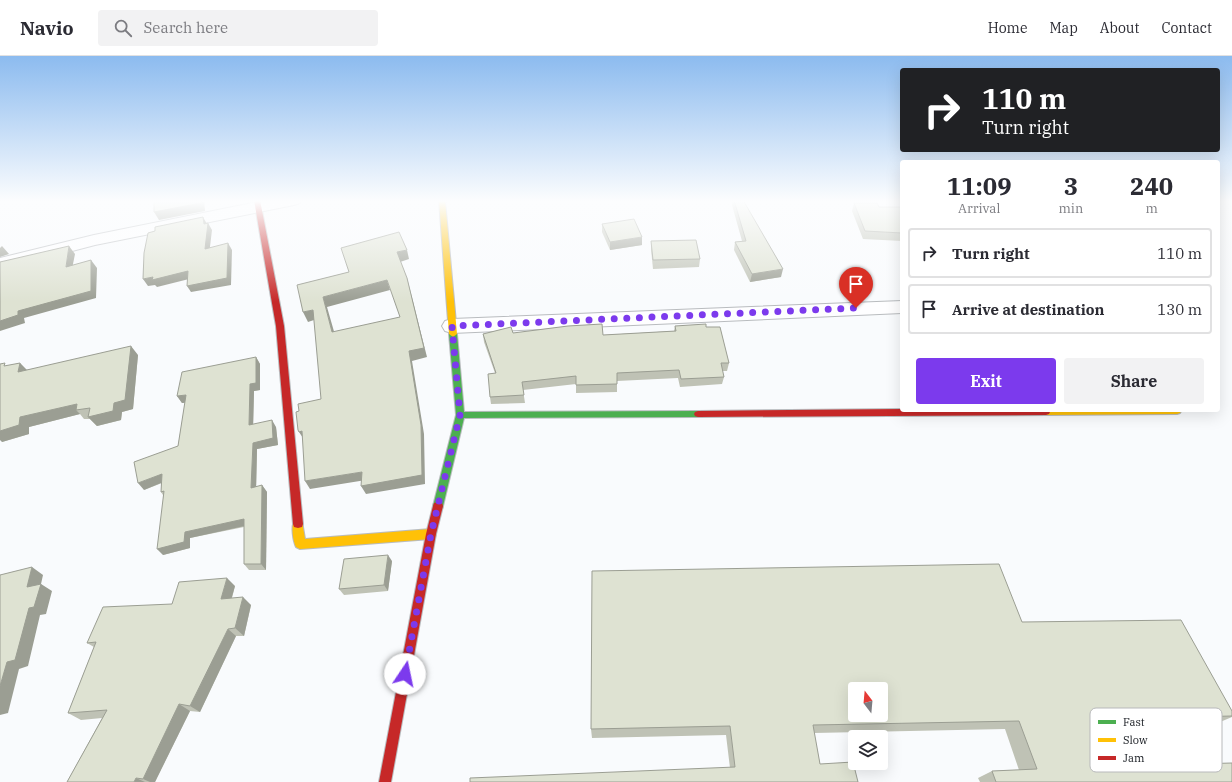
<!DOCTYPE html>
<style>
:root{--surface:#fff;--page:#f2f2f3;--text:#2b2b33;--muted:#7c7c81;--line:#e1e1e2;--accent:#7c3aed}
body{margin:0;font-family:"IBM Plex Serif",serif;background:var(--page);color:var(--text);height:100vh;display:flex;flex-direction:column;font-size:15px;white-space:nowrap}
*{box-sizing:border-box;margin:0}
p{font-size:13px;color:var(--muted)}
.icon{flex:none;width:22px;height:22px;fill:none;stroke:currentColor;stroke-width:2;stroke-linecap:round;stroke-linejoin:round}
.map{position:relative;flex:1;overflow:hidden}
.side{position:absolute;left:900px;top:104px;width:320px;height:252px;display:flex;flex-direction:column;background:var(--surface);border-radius:4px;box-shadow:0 4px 16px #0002}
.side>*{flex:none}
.hud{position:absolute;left:900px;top:12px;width:320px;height:84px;border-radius:4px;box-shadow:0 4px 16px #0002;background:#202124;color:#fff;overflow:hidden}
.needle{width:26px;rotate:344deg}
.controls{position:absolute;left:848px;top:626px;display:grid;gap:8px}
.controls a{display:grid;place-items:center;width:40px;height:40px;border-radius:4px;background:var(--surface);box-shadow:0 4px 16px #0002;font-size:20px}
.pin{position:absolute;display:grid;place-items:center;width:34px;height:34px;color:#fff;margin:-41px -17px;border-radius:50% 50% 50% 0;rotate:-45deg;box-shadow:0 0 4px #0007}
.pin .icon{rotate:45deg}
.me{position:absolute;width:44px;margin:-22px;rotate:11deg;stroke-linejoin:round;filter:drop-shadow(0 0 3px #0008)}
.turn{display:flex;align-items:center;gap:14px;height:84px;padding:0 16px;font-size:18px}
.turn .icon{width:52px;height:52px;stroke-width:2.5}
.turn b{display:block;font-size:28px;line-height:34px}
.eta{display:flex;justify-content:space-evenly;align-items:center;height:68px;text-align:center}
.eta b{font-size:24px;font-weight:800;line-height:28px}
.cta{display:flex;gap:8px;margin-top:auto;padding:8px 16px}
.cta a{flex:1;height:46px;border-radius:4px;background:var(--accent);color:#fff;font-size:16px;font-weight:800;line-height:46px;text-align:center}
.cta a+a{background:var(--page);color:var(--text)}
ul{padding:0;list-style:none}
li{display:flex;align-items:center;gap:12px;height:50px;margin:0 8px 6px;padding:0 8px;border:2px solid var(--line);border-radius:4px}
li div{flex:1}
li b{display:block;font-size:15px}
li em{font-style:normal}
header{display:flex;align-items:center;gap:24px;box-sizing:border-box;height:56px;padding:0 20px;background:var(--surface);border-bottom:1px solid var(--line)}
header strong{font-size:19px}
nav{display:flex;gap:22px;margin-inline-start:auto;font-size:14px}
.search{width:280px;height:36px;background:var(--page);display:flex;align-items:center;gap:10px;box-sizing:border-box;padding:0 14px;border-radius:4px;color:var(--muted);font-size:15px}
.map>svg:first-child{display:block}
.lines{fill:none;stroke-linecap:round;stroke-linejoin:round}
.street-casing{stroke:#b9bcbf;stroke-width:2}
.fast-casing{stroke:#b9bcbf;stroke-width:2}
.slow-casing{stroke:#b9bcbf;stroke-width:2}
.jam-casing{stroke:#b9bcbf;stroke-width:2}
.street{fill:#fefeff;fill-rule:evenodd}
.fast{fill:#4caf50;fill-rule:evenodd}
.slow{fill:#ffc107;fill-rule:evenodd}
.jam{fill:#c62828;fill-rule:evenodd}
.wall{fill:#bfc2b5}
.shaded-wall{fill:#9b9e93}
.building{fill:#dee2d2;stroke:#9b9e93;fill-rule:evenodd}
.route{stroke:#7c3aed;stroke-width:7;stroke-dasharray:0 12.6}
.key{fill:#fff;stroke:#b8b9bb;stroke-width:1}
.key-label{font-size:11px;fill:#13171d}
</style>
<header>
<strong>Navio</strong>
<div class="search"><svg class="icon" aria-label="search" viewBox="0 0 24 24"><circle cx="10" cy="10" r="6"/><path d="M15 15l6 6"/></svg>Search here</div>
<nav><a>Home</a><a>Map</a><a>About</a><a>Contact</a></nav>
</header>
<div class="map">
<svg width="1232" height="726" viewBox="0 0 1232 726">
<rect width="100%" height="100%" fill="#f9fbfd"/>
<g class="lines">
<g class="street-casing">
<g id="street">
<polygon points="267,144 302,144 300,147 294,149 95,189 0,214 0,202 94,179"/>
<polygon points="902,245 902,257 452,277 445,275 442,270 445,265 452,263"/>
</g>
</g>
<g class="fast-casing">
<polygon id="fast" points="453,275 457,278 464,356 698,355 701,356 702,358 701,360 698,361 464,362 443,450 442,453 438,454 434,453 433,450 456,359 449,278"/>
</g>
<g class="slow-casing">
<g id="slow">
<polygon points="439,144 445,144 457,278 453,281 449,278"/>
<polygon points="1043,354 1181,354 1181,355 1180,357 1177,358 1046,359 1043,358 1042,356"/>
<path d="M298,464l4,1 3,18 126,-10 4,2 1,3 -1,3 -4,2 -131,10 -4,-2c-3,-6 -5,-20 -2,-26z"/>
</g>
</g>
<g class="jam-casing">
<g id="jam">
<polygon points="254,144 260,144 284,270 303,468 302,471 298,472 294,471 293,468 276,270"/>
<polygon points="902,353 1049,354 1050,356 1049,358 1046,359 698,361 695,360 694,358 695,356 698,355"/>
<polygon points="438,446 442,447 443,450 436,478 391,726 379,726 426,478 433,450 434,447"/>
</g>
</g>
<use href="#street" class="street"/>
<use href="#fast" class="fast"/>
<use href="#slow" class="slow"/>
<use href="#jam" class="jam"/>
</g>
<g class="wall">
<polygon points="733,144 743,144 781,221 750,226 734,194 735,186 742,185 732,149"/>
<polygon points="854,147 879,151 902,151 902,185 863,183 852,155"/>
<polygon points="602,168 642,189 610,194 602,176"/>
<polygon points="651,185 700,203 699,211 653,213 651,193"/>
<polygon points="675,270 706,271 729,307 727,315 722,315 724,321 722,328 680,331 678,322 617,325 617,336 576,337 576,328 523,334 525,347 491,348 490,341 495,317 484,286 483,278 603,279 674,275"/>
<polygon points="138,299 133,353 122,356 121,364 97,370 90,363 84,363 80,358 29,371 29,378 2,386 7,310 20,307 26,314"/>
<polygon points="256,301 260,308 260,334 254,335 253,368 276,371 278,389 257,393 256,431 262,429 267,436 266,514 249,514 244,508 244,471 190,482 190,492 163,499 163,439 161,436 162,427 144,434 178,390 185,347 182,347 177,340"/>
<polygon points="392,505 388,535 344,539 339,533"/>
<polygon points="235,530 232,542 251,549 244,580 236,580 200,656 190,655 155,726 67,726 102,662 81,664 68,657 94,591 87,587 172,548"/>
<polygon points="1022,566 1232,655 1232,661 1213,669 1104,671 1121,710 1232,726 980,726 978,722 992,715 1019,714 1005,673 814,677 820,708 730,712 726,679 592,682 591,673"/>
</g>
<g class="shaded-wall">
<polygon points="201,144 204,144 205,155 159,164 154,156"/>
<polygon points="203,161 207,168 208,167 212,174 209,199 205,193"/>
<polygon points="642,181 642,189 610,194 610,186"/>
<polygon points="228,187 232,194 231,229 191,236 187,230"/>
<polygon points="2,190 9,198 0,201 0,192"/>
<polygon points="69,190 75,198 71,218 66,211"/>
<polygon points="407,194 409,203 400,206 397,196"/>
<polygon points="91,204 97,212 96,242 24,262 25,267 0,275 0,265 18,255"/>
<polygon points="783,213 781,221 750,226 752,218"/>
<polygon points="188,215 193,222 157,231 155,229 148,230 143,223 153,221"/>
<polygon points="407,222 427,301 412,305 424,378 425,428 366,438 361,430 409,295"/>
<polygon points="387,224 390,234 327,251 337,286 332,276 323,241"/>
<polygon points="313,254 317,263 308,266 303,256"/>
<polygon points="131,290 138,299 133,353 122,356 121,364 97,370 88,361 114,347"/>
<polygon points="256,301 260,308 260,334 254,335 253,376 249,369 250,328"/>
<polygon points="20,307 29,316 18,316"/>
<polygon points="186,339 192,346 182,347 177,340"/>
<polygon points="77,348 76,354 80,358 29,371 29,378 2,386 0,384 0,375 20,361"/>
<polygon points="272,364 276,371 278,389 257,393 256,438 251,432 253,387"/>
<polygon points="302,375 305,385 299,376"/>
<polygon points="362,416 366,424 310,433 305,425"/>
<polygon points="162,418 168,424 144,434 138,427"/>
<polygon points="262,429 267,436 266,514 261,508"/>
<polygon points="244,463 249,469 190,482 190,492 163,499 157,493 185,476"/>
<polygon points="388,499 392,505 388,535 384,529"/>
<polygon points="32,511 43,519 41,528 52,535 46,558 40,559 28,610 19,613 8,657 0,659 0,630"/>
<polygon points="227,522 235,530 229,551 221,543"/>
<polygon points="243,541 251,549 244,580 235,572"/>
<polygon points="228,573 236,580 200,656 190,650"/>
<polygon points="179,648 190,655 155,726 150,726 143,723"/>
<polygon points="136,722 145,726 134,726"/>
</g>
<g class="building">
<polygon points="154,144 201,144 201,147 154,156"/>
<polygon points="734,144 743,144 783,213 752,218 735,186 746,185"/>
<polygon points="854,147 877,147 879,151 902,151 902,177 865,175"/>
<polygon points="203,161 204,168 208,167 205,193 228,187 227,222 187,230 188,215 152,224 153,221 143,223 144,197 148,177 155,175 155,171"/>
<polygon points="634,163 642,181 610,186 602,168"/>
<path d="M399,176l8,18 -10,2 10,26 17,70 -15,3 12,74 1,50 -61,11 1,-14 -57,9 -3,-50 -3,1 -1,-2 -2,-18 3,-1 -1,-7 23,-5 -8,-89 -10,2 -6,-27 52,-13 -8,-24zM387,224l13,37 -68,15 -9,-35z"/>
<polygon points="696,184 700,203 653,204 651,185"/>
<polygon points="69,190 66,211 91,204 91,235 18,255 18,259 0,265 0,206"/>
<polygon points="602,268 603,279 676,275 675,270 706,268 706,271 720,271 729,307 721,307 724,321 681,323 679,314 617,317 617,328 576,329 576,320 522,326 524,339 490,341 488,318 496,317 483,278 511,271 513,277 568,270"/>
<polygon points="131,290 125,344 114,347 113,355 88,361 90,352 76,354 77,348 20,361 19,369 0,375 0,308 5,307 4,310 20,307 18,316"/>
<polygon points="256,301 256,327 250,328 249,369 272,364 273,382 253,387 251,432 262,429 261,508 244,508 244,463 185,476 184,486 157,493 164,435 161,436 162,418 138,427 134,406 178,390 186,339 177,340 182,316"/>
<polygon points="388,499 384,529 339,533 344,503"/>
<path d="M999,508l23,58 159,-2 51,91v5l-132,3 21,47 111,-3v19h-236l-4,-11 45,-2 -18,-48 -206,4 7,39 33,-2 5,20h-388v-4l265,-11 -5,-41 -139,3 1,-158zM855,633h26v26h-26z"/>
<polygon points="32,511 27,531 41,528 34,551 29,552 15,604 7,606 0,630 0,519"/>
<polygon points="227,522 221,543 243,541 235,572 228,573 190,650 179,648 143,723 136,722 134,726 67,726 107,654 68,657 96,586 87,587 103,551 172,548 179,526"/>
</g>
<linearGradient id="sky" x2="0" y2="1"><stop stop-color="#8cbbef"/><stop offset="0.59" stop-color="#fcfdfe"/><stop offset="1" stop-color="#fcfdfe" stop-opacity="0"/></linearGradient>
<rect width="1232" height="246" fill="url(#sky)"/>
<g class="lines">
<polyline class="route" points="405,618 431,478 460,359 452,270 856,252"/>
</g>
<rect x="1090" y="652" width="132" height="64" rx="6" class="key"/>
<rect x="1098" y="664" width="18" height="4" fill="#4caf50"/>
<rect x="1098" y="682" width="18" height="4" fill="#ffc107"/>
<rect x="1098" y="700" width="18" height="4" fill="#c62828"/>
<g class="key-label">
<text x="1123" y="670">Fast</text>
<text x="1123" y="688">Slow</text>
<text x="1123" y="706">Jam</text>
</g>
</svg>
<div class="controls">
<a><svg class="needle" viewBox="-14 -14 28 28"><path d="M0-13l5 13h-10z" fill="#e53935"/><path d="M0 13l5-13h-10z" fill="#7c7c81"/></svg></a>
<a><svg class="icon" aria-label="layers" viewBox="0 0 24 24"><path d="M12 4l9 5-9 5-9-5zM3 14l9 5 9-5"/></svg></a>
</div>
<div class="pin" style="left:856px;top:252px;background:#d93025"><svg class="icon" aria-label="arrive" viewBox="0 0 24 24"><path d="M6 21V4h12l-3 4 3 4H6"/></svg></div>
<svg class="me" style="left:405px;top:618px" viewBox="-20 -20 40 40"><circle r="19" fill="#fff"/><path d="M0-13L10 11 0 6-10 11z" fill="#7c3aed"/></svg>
<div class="hud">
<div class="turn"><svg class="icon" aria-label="right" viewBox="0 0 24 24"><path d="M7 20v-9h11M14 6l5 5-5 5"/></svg><div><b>110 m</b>Turn right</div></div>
</div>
<section class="side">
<div class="eta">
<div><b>11:09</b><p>Arrival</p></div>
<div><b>3</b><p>min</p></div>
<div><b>240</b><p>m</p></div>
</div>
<ul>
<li><svg class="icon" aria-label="right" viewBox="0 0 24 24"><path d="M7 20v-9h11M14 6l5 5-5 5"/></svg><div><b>Turn right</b></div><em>110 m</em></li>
<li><svg class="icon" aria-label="arrive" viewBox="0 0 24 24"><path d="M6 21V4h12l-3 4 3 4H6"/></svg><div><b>Arrive at destination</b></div><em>130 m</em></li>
</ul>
<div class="cta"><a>Exit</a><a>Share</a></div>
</section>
</div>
